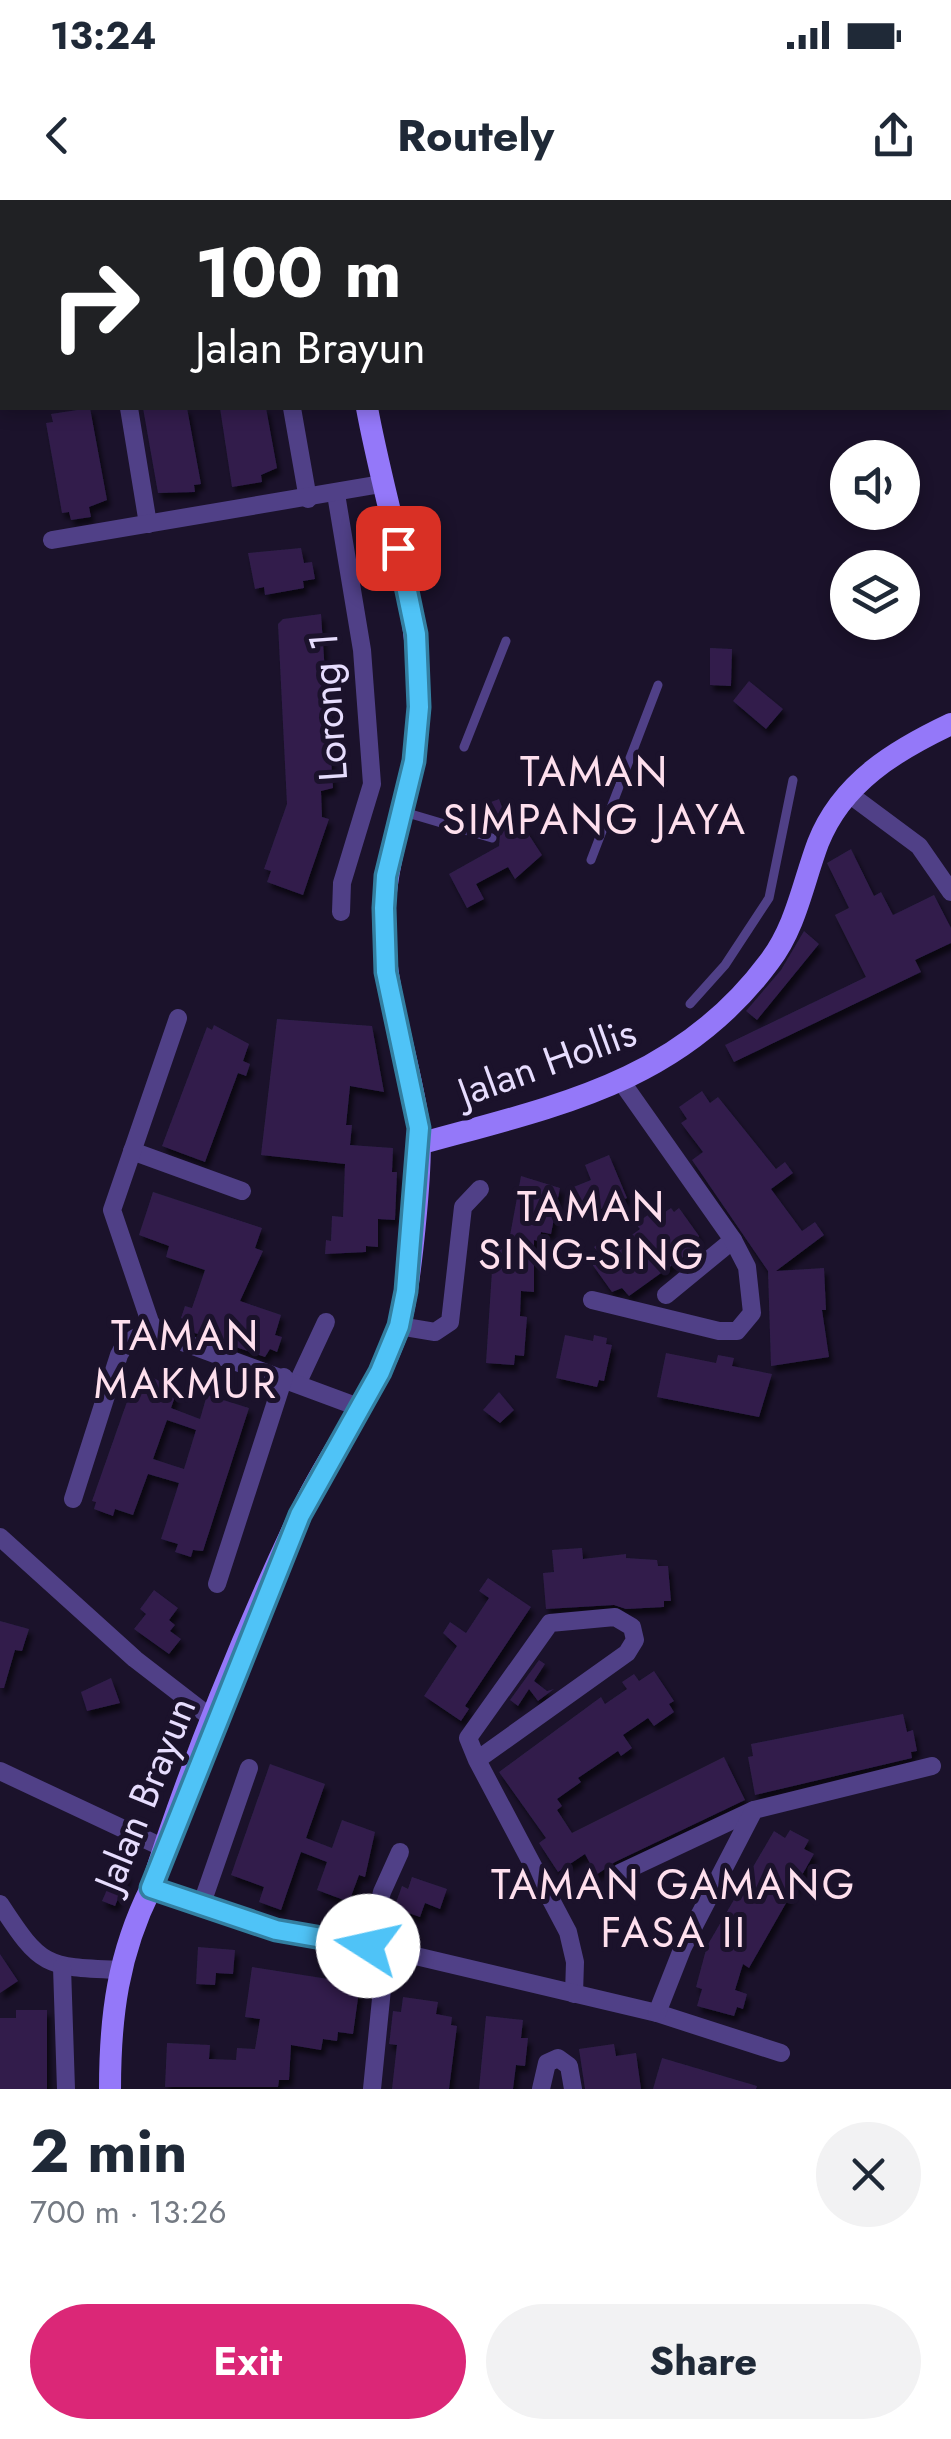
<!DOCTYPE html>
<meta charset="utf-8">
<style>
:root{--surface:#fff;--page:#f2f2f3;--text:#1f2937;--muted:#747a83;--accent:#db2777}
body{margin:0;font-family:Jost,sans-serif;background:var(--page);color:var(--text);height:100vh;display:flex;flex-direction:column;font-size:38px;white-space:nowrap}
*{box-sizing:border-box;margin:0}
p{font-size:32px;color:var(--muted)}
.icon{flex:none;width:55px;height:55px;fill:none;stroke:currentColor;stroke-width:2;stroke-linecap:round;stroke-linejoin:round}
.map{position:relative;height:1889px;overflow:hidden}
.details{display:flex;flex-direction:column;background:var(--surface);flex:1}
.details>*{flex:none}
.banner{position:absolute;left:0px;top:0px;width:952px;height:210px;box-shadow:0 5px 15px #0003;background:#202124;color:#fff;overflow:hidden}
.controls{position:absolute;left:830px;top:240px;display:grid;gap:20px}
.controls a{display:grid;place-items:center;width:90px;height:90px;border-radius:50%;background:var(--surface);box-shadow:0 5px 15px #0003;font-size:50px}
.pin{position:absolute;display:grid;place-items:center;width:85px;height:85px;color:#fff;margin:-42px;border-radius:20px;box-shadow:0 5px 15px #0006}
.me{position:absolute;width:110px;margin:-55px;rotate:280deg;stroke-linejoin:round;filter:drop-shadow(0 0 8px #0008)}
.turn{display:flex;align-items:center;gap:35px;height:210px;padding:0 30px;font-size:45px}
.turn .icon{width:130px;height:130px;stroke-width:2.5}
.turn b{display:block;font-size:70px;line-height:85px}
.round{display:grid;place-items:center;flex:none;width:105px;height:105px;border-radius:52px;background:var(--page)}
.summary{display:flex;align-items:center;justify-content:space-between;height:170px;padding:0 30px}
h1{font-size:60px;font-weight:700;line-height:75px}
.primary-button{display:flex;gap:20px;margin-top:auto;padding:20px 30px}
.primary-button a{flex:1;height:115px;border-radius:60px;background:var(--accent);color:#fff;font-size:40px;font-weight:700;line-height:115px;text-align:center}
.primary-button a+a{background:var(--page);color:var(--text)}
.status{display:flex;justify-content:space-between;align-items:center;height:70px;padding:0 50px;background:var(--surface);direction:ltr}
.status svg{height:28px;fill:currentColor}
header{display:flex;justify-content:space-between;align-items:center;height:130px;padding:0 30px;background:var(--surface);font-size:45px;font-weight:700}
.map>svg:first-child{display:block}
.building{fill:#301f4b;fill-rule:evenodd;filter:url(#shadow)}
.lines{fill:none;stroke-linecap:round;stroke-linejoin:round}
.lane{stroke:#504087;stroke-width:9}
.street{stroke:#504087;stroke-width:18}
.secondary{stroke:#9478f9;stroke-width:22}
.route-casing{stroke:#337fa1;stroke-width:25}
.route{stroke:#4fc3f7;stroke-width:18}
.labels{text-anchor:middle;stroke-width:10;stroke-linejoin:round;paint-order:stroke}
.street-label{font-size:40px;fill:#e7ddfe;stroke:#1b122b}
.neighbourhood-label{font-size:42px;letter-spacing:2.5px;fill:#fedfed;stroke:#1b122b}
</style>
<div class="status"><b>13:24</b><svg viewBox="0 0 49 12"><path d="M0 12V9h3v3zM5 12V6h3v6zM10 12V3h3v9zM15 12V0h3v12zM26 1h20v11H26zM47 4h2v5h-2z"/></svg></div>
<header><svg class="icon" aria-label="back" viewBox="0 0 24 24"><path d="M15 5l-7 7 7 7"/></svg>Routely<svg class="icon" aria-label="share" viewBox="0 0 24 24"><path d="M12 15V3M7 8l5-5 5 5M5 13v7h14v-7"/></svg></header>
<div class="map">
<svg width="951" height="1889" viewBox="0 0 951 1889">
<defs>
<filter id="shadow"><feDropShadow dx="3.5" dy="6" stdDeviation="2.5" flood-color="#0009"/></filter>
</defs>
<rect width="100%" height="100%" fill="#1b122b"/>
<g class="building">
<polygon points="90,208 107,300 89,307 91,317 71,320 69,312 62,313 46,223 53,222 51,214"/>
<polygon points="143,208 187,208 201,284 194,285 195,292 158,293"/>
<polygon points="220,208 266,208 277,268 261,275 262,282 232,287"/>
<polygon points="301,348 304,363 312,362 315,379 303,381 304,388 265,395 264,387 255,389 248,353"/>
<polygon points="321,414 333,588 321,591 322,617 329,619 303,695 267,682 271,671 264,669 287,604 278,424 283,419"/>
<polygon points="710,448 732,449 731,486 710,485"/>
<polygon points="749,481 783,509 766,529 733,501"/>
<polygon points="499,599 513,636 525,629 542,655 515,679 508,667 476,684 484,699 467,708 449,674 499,646 500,635 483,605"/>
<polygon points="851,649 874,696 881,692 893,715 934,695 951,728 951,743 915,760 921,772 734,862 725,845 866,777 835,715 849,708 827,663"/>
<polygon points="804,731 819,744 757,820 746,811 781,770"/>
<polygon points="277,819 372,826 384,892 350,886 346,925 352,925 350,945 393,948 392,972 397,972 395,1020 378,1019 378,1047 366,1046 366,1052 325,1054 326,1040 331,1041 332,1016 343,1017 345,964 261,955"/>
<polygon points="214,825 249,844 243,861 250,864 246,876 238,873 205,962 162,946 207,827 212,830"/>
<polygon points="702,891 710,903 718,897 776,969 785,962 793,973 771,989 802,1031 815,1022 824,1035 776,1071 824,1068 826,1110 822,1110 829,1157 771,1166 768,1071 692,960 703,952 681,923 687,919 679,907"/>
<polygon points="609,955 627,998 594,1012 590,1002 579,1007 571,988 591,980 585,965"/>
<polygon points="521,976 560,988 551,1034 541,1032 539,1041 534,1040 534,1092 521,1091 520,1116 527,1117 524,1156 515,1155 514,1165 486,1163 494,1040 509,1041"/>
<polygon points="153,992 262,1028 255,1048 263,1051 240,1101 281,1115 275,1135 282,1137 277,1152 270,1149 265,1157 186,1130 188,1121 181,1118 185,1106 192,1108 205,1070 166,1057 169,1046 139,1035"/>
<polygon points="671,1008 674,1012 679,1008 699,1036 696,1048 629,1096 622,1088 612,1092 592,1064 602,1057 594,1047 607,1038 614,1048 640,1029 636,1024 649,1014 653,1020"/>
<polygon points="565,1135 593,1141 594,1135 607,1138 606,1144 612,1145 604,1181 599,1180 597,1187 556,1178"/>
<polygon points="666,1153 716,1163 718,1155 734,1158 732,1166 772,1174 759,1217 657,1197"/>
<path d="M145,1173l32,18 -6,17 29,11 7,-24 42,13 -46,143 -10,-1 -2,7 -16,-5 3,-8 -17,-5 18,-56 -31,-9 -15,41 -18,-6 -2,7 -19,-7 2,-7 -4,-1 44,-125 7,2zM167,1220l29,10 -12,39 -31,-10z"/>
<polygon points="499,1192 514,1210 500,1223 483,1210"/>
<polygon points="582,1348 583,1359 626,1354 626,1358 657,1360 658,1366 668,1366 671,1401 664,1401 664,1407 626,1409 614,1405 546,1409 543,1373 554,1372 552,1350"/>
<polygon points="488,1378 531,1407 465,1506 469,1509 461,1521 424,1496 457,1446 443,1433 450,1422 466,1433 489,1398 479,1391"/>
<polygon points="154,1390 178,1408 169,1420 175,1425 170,1431 181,1439 169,1454 134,1429 146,1414 140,1409"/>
<polygon points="0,1421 29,1429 22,1451 15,1450 4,1488 0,1488"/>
<polygon points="539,1460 545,1464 534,1481 547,1491 554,1489 538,1501 529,1489 518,1506 510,1500"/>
<polygon points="654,1471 674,1501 669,1504 674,1512 654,1526 648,1518 623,1535 632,1548 621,1556 618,1551 578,1578 581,1582 557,1599 562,1606 557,1610 572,1633 724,1557 745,1600 615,1662 596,1675 585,1654 558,1672 539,1643 546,1638 499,1572 601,1497 605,1504 627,1489 622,1482 634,1474 639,1481"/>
<polygon points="111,1478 120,1503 87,1511 81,1492"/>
<polygon points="903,1514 907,1532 913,1530 917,1551 911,1552 912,1558 755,1595 748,1557 753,1556 751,1544"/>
<polygon points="270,1564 325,1584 306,1638 332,1648 342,1620 375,1632 365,1677 359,1675 349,1702 317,1690 327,1662 301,1652 281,1710 259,1702 264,1687 231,1675"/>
<polygon points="790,1630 809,1640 804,1649 814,1654 749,1768 743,1764 735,1790 747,1794 743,1809 737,1807 734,1816 697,1806 702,1789 696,1787 707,1746 774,1631 785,1638"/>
<polygon points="116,1669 128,1674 115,1706 102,1701"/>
<polygon points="412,1677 447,1689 440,1709 425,1703 420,1717 394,1708 402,1686 408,1689"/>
<polygon points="198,1747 235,1750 233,1774 216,1773 215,1785 196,1784"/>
<polygon points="0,1754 18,1781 0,1793"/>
<polygon points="252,1767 360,1784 353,1834 338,1832 337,1841 323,1839 321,1850 291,1845 289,1880 279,1880 278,1887 165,1887 167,1843 210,1845 209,1859 236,1860 237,1848 255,1849 260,1819 245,1817"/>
<polygon points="403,1797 438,1802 436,1814 452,1817 451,1825 457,1826 449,1889 392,1889 397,1845 389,1844 390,1837 393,1811 401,1812"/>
<polygon points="16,1810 47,1810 47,1889 0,1889 0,1818 16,1818"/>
<polygon points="486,1816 523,1820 521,1838 528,1838 525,1866 516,1865 513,1889 479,1889"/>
<polygon points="614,1844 616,1856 636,1853 641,1889 585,1889 579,1849"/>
<polygon points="662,1858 757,1886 756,1889 653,1889"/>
</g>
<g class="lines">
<g class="lane">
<polyline points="464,547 506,441"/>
<polyline points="404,612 492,638"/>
<polyline points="591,660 658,485"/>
<polyline points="690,804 725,765 769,698 793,580"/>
</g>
<g class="street">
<polyline points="95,0 96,2"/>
<polyline points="129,208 148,324"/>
<polyline points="292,208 308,299"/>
<polyline points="336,294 362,450 372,584 342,683 341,712"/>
<polyline points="52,340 381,284"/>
<polyline points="849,594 919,646 951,692"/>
<polyline points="132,951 242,991"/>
<polyline points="666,1095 733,1040"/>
<polyline points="592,1100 719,1131 737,1131 752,1113 747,1067 733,1040 621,881"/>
<polyline points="399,1126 435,1132 450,1122 463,1007 480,989"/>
<polyline points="158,1133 150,1122 112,1010 178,818"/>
<polyline points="298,1182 326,1122"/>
<path d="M73,1299l46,-144c7,-15 23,-23 39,-22l203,75"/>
<polyline points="0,1337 135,1459 214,1520"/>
<polyline points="217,1384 284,1177"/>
<polyline points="477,1560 627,1453 635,1440 632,1427 615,1417 550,1423 468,1538 477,1560 568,1732 575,1762 574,1794"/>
<polyline points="0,1571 164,1648"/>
<polyline points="620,1673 754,1610"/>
<polyline points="151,1688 276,1730 386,1749 657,1813 781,1853"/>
<path d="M0,1704c41,63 45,63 119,66"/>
<polyline points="201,1706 249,1568"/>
<polyline points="368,1746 382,1692 400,1652"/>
<polyline points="62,1767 66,1889"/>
<polyline points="657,1813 683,1747 754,1610 932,1566"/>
<polyline points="372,1889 386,1749"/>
<polyline points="541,1889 547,1863 558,1858 569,1866 573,1889"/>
</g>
<g class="secondary">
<polyline points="304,0 305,2"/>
<path d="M419,944c137,-38 260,-61 350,-182 27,-35 34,-79 49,-119 24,-61 78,-93 133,-119"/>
<path d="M110,1889c0,-73 8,-135 41,-201 39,-123 94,-258 150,-376 29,-63 76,-118 98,-185 11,-34 24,-165 20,-201 -9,-64 -32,-126 -35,-191 -3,-79 34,-151 35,-230 1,-101 -34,-199 -52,-297"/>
</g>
</g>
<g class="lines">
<g class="route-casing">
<polyline id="route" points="368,1746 276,1730 151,1688 300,1315 380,1172 399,1126 406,1091 419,928 386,772 384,708 386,676 414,561 419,507 416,434 398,348"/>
</g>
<use href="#route" class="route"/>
</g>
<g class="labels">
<g class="street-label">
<text transform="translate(328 507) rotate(-94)" y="14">Lorong 1</text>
<text transform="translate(547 862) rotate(-20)" y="14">Jalan Hollis</text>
<text transform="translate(145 1594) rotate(-68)" y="14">Jalan Brayun</text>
</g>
<g class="neighbourhood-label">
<text x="595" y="586">TAMAN<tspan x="595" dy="48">SIMPANG JAYA</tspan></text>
<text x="592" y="1021">TAMAN<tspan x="592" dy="48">SING-SING</tspan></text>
<text x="186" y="1150">TAMAN<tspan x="186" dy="48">MAKMUR</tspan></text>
<text x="674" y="1699">TAMAN GAMANG<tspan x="674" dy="48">FASA II</tspan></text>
</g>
</g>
</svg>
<div class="controls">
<a><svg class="icon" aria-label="sound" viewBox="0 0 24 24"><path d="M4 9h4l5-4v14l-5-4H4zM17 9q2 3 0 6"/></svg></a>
<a><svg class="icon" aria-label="layers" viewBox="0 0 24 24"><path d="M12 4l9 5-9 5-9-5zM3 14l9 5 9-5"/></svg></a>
</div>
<div class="pin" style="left:398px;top:348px;background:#d93025"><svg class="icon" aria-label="arrive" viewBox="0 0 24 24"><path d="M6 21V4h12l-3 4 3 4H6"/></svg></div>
<svg class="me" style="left:368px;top:1746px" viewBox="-20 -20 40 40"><circle r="19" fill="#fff"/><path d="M0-13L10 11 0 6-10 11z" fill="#4fc3f7"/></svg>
<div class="banner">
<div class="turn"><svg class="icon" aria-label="right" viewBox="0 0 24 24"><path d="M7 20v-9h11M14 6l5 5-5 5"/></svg><div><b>100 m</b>Jalan Brayun</div></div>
</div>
</div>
<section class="details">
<div class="summary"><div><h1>2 min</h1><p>700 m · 13:26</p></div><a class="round"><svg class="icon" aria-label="close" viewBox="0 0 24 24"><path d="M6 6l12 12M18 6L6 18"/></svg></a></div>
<div class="primary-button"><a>Exit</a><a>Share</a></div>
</section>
